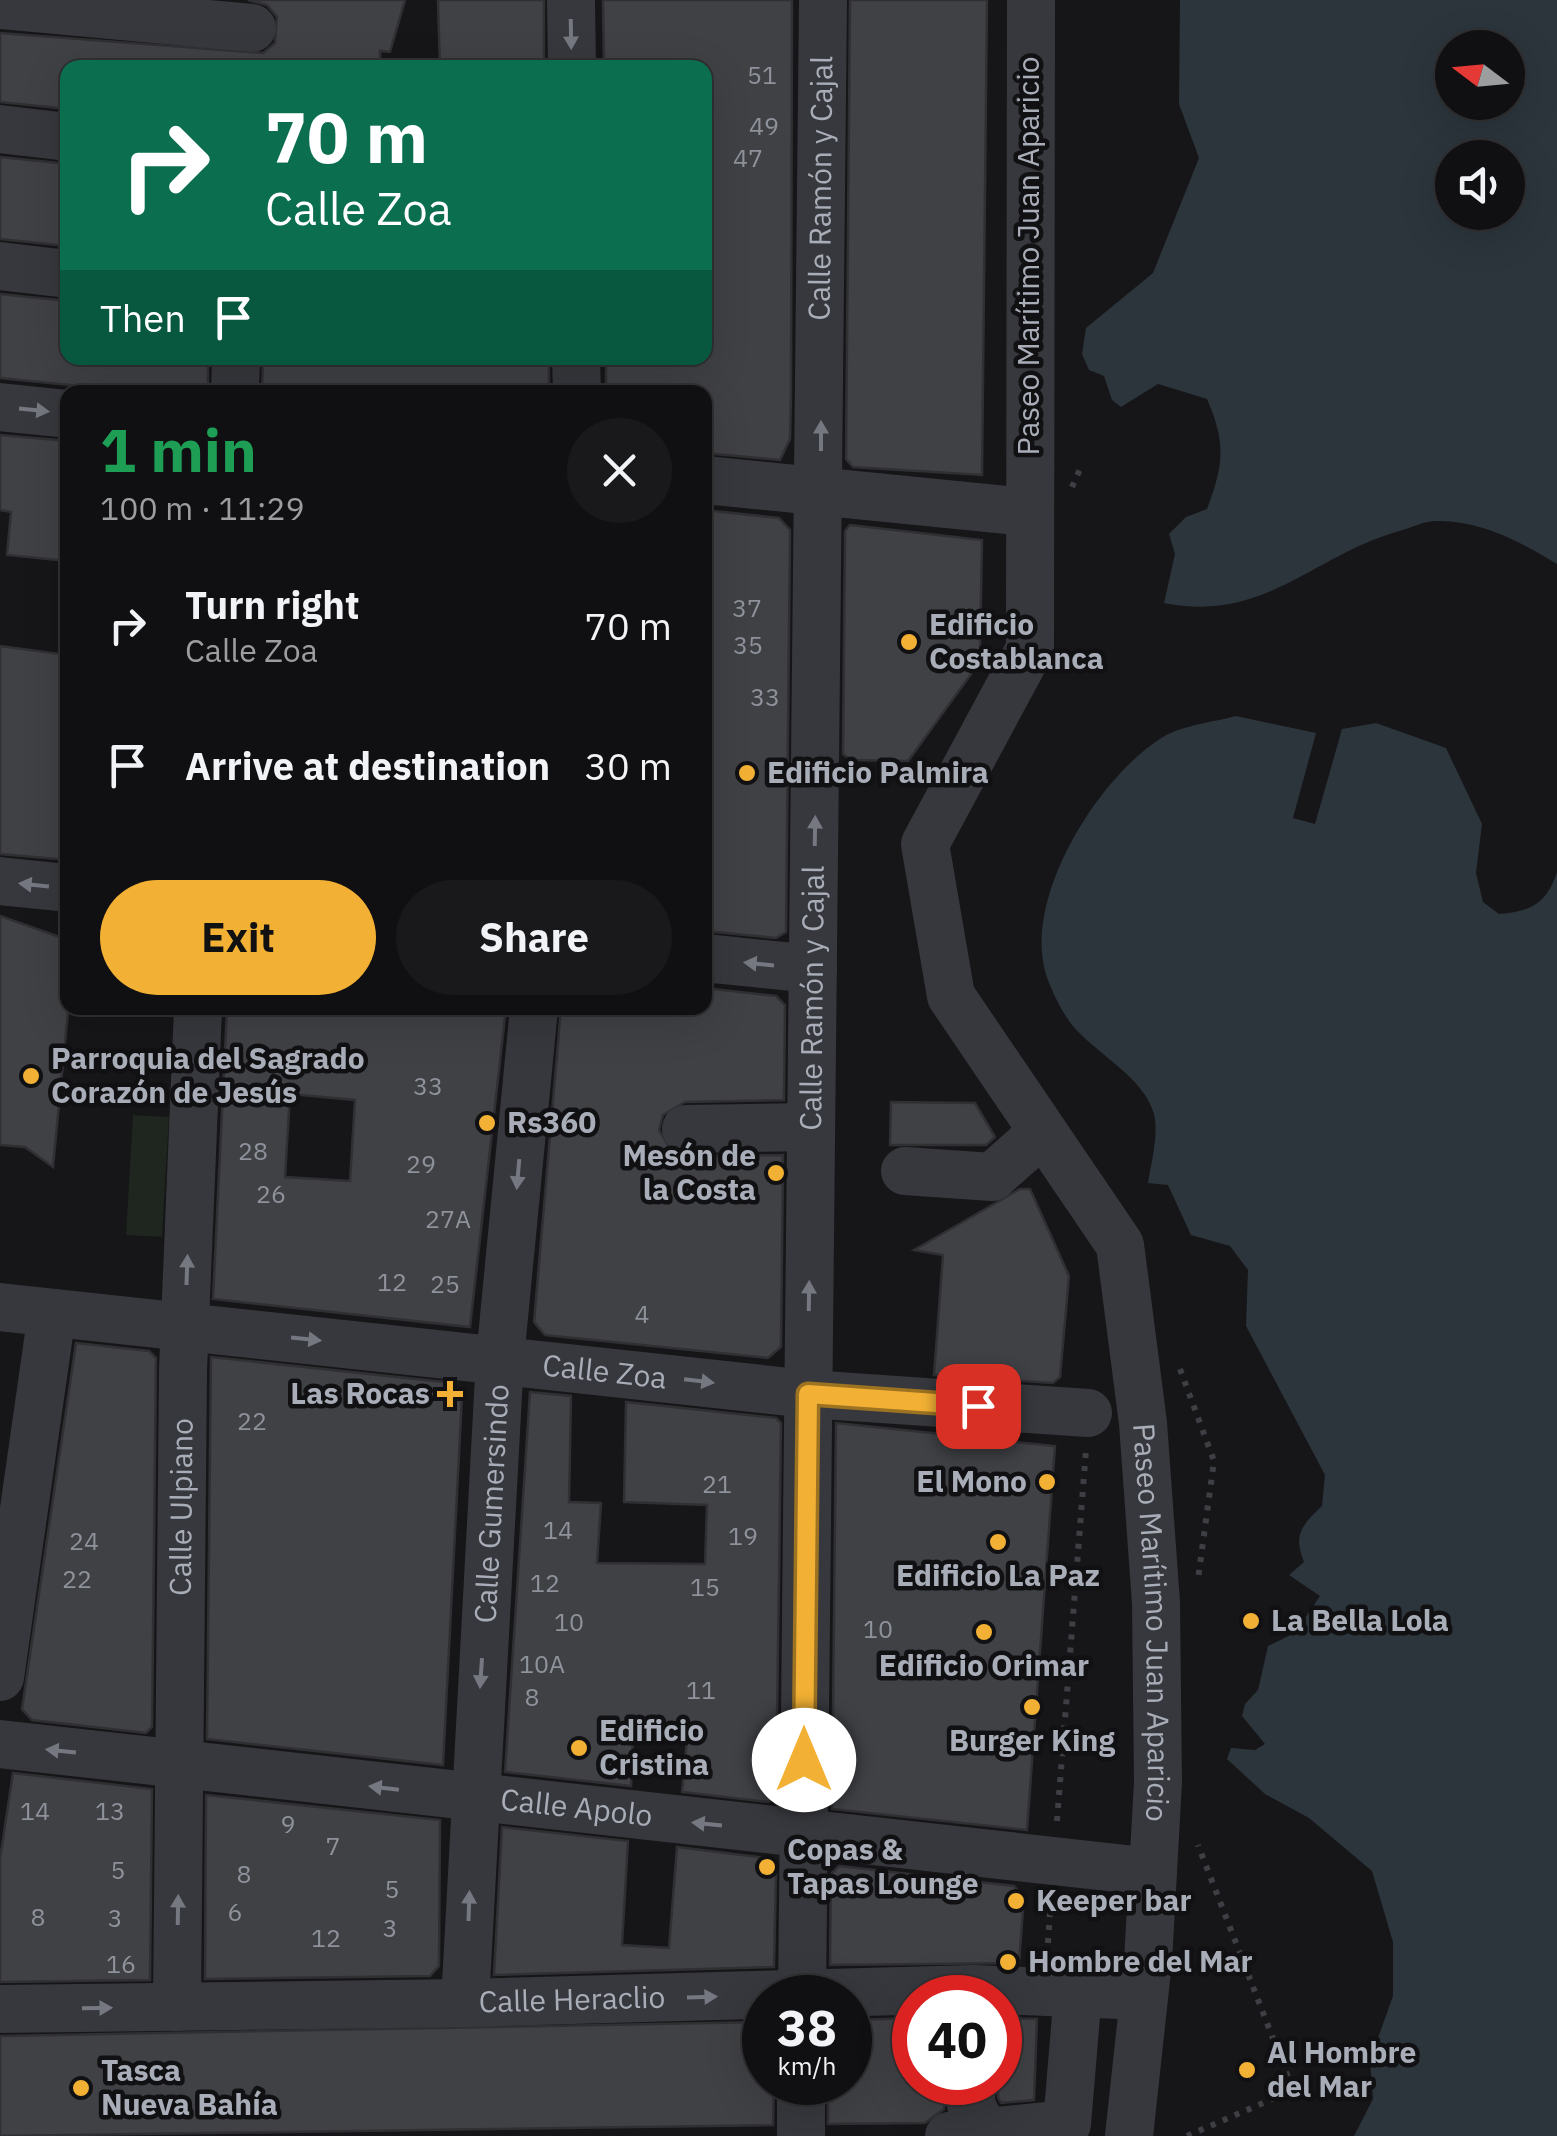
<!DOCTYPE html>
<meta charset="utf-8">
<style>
:root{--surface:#101012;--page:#19191b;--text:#f1f3f6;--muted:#9c9d9f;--line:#303032;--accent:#f2b134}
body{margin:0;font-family:"IBM Plex Sans",sans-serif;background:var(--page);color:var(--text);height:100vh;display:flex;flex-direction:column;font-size:38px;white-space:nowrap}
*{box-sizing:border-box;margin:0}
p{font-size:32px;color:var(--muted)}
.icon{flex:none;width:55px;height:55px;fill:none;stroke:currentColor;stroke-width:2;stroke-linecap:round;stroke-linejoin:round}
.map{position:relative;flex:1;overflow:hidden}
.sheet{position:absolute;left:60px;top:385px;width:652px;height:630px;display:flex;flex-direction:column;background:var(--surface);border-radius:20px;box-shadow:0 10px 40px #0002,0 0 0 2px var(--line)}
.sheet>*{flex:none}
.top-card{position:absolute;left:60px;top:60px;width:652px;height:305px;border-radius:20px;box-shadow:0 10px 40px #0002,0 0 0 2px var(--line);background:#0b6e4f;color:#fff;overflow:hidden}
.needle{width:65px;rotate:286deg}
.controls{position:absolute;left:1435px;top:30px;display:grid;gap:20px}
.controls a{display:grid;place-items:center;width:90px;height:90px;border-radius:50%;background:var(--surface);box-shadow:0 10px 40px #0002,0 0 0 2px var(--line);font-size:50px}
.speed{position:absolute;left:742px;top:1975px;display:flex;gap:20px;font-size:50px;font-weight:700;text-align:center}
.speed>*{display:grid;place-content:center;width:130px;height:130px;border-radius:50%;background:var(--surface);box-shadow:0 10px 40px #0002,0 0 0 2px var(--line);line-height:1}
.speed small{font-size:25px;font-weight:400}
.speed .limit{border:15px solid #d22;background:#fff;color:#111}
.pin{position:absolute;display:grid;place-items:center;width:85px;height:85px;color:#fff;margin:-42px;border-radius:20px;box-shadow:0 5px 15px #0006}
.me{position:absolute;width:110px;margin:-55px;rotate:0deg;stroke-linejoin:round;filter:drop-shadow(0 0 8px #0008)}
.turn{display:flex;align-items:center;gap:35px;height:210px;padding:0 40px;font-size:45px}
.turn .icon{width:130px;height:130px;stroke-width:2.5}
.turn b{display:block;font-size:70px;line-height:85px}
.then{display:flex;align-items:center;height:95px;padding:0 40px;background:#0003;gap:20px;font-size:38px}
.round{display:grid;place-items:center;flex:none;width:105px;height:105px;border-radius:52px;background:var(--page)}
.head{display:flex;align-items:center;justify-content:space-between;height:170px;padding:0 40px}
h1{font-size:60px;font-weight:700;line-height:75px;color:#1e9e55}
.primary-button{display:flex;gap:20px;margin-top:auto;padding:20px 40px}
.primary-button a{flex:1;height:115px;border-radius:60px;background:var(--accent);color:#111;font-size:40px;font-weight:700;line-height:115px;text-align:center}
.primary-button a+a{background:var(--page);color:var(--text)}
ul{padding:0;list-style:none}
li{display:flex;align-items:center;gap:30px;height:140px;padding:0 40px}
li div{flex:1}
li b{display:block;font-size:38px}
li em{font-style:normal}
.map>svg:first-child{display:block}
.green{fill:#1e261f}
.water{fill:#2c353c;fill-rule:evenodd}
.building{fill:#404145;stroke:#303034;stroke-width:2.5;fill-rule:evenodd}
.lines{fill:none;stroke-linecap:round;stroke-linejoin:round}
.path{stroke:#3d3f44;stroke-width:6;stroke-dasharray:5 8;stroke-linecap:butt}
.minor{stroke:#37383d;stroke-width:48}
.oneway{fill:#757881}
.route-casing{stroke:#9d7322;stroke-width:25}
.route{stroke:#f2b134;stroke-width:18}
.poi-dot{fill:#f2b134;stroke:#111113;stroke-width:4}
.labels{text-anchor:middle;stroke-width:9;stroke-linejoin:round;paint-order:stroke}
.number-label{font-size:25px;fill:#8e929b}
.street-label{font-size:30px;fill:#a8adb8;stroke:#111113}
.poi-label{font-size:30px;font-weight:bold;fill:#a8adb8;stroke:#111113;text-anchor:start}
</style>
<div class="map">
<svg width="1557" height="2136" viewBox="0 0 1557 2136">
<rect width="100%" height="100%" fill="#161618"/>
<polygon class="green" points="133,1115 169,1117 162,1237 126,1235"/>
<g class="water">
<path d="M1180,0h377v564c-36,-22 -77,-44 -121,-43 -12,0 -25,7 -37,10 -89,26 -135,92 -235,72l11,-49 -6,-20 17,-17 21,-8c17,-45 19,-66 0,-110l-49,-15 -37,23 -9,-7 -8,-24 -15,-6 -7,-16 4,-26 67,-55 46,-115 -20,-54zM1452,48h56v54h-56zM1452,158h56v54h-56z"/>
<path d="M1236,716l80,17 -23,85 22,6 27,-95 34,-6 70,25 36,76 -6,49 7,29 16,12c32,-2 48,-11 58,-42v1264h-203l19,-37 -3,-39 23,-64v-54l-21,-71 -63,-53 -44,-24 -38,-35 4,-11 24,2 10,-6 -23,-28 3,-12 13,-14 10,-44 27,-13 25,-37 -31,-21 15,-13c-11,-27 -3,-36 18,-56l3,-31 -79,-149 2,-56 -18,-24 -39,-11 -23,-50 -20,-2c3,-20 11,-49 6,-69 -10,-37 -59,-61 -82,-89 -9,-12 -17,-27 -22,-40 -35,-77 47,-208 113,-248 20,-12 51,-15 73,-21z"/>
</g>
<g class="building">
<polygon points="248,0 405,0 390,52 380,51 380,68 68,68 68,109 0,102 0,33 263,53 275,43 277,17 267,5"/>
<polygon points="438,0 544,0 544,68 440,68"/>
<polygon points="603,0 792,0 791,395 790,439 780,460 705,453 705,392 606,392 606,358 705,358 705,68 604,68"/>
<polygon points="850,0 987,0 982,475 853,467 846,459"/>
<polygon points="0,157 68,164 68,246 0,239"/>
<polygon points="0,294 68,301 68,358 208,358 208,392 139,392 0,378"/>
<polygon points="263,358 431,358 491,364 491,358 549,358 549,392 262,392"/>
<polygon points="0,435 68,441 68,561 7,555 11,512 0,510"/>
<polygon points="705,510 779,518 790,530 786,932 776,938 705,931"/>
<polygon points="850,525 982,540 980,652 974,670 908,761 851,760 843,754 845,531"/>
<polygon points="0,646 68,655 68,860 0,854"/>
<polygon points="0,916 68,940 68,1011 53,1167 25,1147 0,1145"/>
<polygon points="705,988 776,996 785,1005 784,1100 685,1102 663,1115 659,1130 672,1152 685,1156 783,1155 781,1347 768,1358 545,1335 534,1322 561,1008 705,1008"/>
<path d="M227,1008h279l-36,319 -257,-28zM290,1094l65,6 -5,81 -65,-4z"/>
<polygon points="891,1102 975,1103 995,1137 986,1145 890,1145"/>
<polygon points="1020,1189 1030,1189 1069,1276 1060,1377 1053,1383 934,1375 943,1255 914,1250"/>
<polygon points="76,1343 149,1351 156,1358 152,1727 146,1733 32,1720 22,1709"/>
<polygon points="211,1357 453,1383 462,1396 443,1765 207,1739"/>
<polygon points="530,1392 571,1396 569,1502 601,1503 597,1563 705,1564 707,1505 624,1502 626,1402 776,1418 781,1423 776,1796 769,1802 682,1792 687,1739 633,1734 631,1786 505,1772"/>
<polygon points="836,1423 1055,1446 1027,1830 832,1809"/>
<polygon points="13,1773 152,1789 150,1980 0,1982 0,1859"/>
<polygon points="206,1795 440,1820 439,1966 430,1976 205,1979"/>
<polygon points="502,1827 628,1841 622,1945 669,1948 677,1847 766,1858 776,1871 774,1967 494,1975"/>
<polygon points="839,1866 1014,1886 1024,1897 1019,1963 830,1965 831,1874"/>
<polygon points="915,2018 915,2082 944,2082 944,2109 925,2123 828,2124 828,2082 850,2082 850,2020"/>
<polygon points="1000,2018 1037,2019 1034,2100 1001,2103 998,2098"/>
<polygon points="765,2022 765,2082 774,2082 773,2125 0,2136 0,2036"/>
</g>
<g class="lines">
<g class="path">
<polyline points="1072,487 1081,467"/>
<polyline points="1180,1369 1214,1461 1198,1579"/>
<polyline points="1057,1821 1086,1450"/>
<polyline points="1047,1956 1051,1898"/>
<polyline points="1187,2136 1293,2090 1198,1845"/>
</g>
<g class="minor">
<polyline points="571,0 572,68"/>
<path id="s1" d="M1031,0l-1,649 -105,195 26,152 169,249 23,178 13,180 2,179 -10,179 -19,175"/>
<polyline points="0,5 252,28"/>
<polyline points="0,129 68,137"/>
<polyline points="0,266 68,274"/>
<polyline points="576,358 577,392"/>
<polyline points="235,392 236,358"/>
<polyline points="0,407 68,414"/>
<polyline points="705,480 1027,512"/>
<polyline points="0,881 68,888"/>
<polyline points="705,958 813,969"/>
<polyline points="686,1129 811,1127"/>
<polyline points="905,1171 992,1177 1043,1132"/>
<path id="s2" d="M0,1307l808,87 280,19"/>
<polyline points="0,1677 52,1313"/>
<path id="s3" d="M0,1744l1153,128"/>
<path id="s4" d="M802,1998l21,-1998"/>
<path id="s5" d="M465,2003l35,-645 34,-350"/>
<path id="s6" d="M177,2007l6,-637 15,-362"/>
<path id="s7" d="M0,2009l465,-6 509,-14 170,7"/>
<polyline points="971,2082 971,2105 987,2136"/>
<polyline points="801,2136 801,2082"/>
<polyline points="949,2136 1067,2124 1078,1992"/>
</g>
</g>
<defs><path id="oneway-solid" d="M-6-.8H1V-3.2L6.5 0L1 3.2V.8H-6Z" transform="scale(2.5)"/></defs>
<g class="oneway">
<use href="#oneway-solid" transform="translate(571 34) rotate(89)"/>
<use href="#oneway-solid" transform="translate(34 410) rotate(6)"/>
<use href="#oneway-solid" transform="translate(821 436) rotate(-90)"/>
<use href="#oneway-solid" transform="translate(815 831) rotate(-89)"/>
<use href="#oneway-solid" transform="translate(34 885) rotate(-174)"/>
<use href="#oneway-solid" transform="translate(759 964) rotate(-174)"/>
<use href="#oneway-solid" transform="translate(518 1174) rotate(95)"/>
<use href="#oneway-solid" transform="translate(187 1270) rotate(-88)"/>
<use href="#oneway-solid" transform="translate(809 1296) rotate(-89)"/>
<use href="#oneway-solid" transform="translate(306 1339) rotate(6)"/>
<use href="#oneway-solid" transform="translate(699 1381) rotate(7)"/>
<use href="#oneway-solid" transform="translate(481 1673) rotate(94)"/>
<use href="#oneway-solid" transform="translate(61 1751) rotate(-174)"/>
<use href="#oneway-solid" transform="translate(384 1788) rotate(-173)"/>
<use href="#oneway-solid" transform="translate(707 1824) rotate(-174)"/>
<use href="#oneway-solid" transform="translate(469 1906) rotate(-88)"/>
<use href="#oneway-solid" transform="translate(178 1910) rotate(-89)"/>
<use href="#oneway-solid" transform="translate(702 1997) rotate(-2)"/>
<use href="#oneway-solid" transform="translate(97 2008) rotate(-1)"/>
</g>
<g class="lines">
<g class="route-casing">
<polyline id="route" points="804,1760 808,1394 978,1406"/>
</g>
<use href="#route" class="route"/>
</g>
<g class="poi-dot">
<circle cx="909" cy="642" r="10"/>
<circle cx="747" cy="773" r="10"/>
<circle cx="31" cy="1076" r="10"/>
<circle cx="487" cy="1123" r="10"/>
<circle cx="776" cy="1173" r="10"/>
<path d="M445 1379h10v10h10v10h-10v10h-10v-10h-10v-10h10z"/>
<circle cx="1047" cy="1482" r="10"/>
<circle cx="998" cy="1542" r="10"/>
<circle cx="1251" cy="1621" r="10"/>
<circle cx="984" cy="1632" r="10"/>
<circle cx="1032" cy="1707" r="10"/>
<circle cx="579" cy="1748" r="10"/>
<circle cx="767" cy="1867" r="10"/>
<circle cx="1016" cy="1901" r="10"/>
<circle cx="1008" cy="1962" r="10"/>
<circle cx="1247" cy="2070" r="10"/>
<circle cx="81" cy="2088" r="10"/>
</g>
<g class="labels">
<g class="number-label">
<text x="762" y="84">51</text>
<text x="764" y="135">49</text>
<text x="748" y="167">47</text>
<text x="747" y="617">37</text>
<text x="748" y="654">35</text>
<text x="765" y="706">33</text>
<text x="428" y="1095">33</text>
<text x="253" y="1160">28</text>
<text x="421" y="1173">29</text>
<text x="271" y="1203">26</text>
<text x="448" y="1228">27A</text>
<text x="392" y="1291">12</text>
<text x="445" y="1293">25</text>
<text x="642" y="1323">4</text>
<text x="252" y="1430">22</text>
<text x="717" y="1493">21</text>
<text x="558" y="1539">14</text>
<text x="743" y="1545">19</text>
<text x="84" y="1550">24</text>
<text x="77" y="1588">22</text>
<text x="545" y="1592">12</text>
<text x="705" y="1596">15</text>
<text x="569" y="1631">10</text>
<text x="878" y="1638">10</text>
<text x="542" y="1673">10A</text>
<text x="701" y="1699">11</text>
<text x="532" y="1706">8</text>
<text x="35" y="1820">14</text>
<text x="110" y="1820">13</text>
<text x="288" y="1833">9</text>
<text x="333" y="1855">7</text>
<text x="118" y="1879">5</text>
<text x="244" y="1883">8</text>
<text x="392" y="1898">5</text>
<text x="235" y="1921">6</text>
<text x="38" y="1926">8</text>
<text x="115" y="1927">3</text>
<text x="390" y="1937">3</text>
<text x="326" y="1947">12</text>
<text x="121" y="1973">16</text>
</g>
<g class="street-label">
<text dy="10" stroke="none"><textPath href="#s4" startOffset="1810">Calle Ramón y Cajal</textPath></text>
<text transform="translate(1029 256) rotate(-90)" y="10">Paseo Marítimo Juan Aparicio</text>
<text dy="10" stroke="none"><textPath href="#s4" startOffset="1000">Calle Ramón y Cajal</textPath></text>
<text dy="10" stroke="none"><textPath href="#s2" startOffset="608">Calle Zoa</textPath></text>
<text dy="10" stroke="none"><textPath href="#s5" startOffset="500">Calle Gumersindo</textPath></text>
<text dy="10" stroke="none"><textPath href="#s6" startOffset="500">Calle Ulpiano</textPath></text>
<text dy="10" stroke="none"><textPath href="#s1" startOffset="1705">Paseo Marítimo Juan Aparicio</textPath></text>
<text dy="10" stroke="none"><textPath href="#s3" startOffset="580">Calle Apolo</textPath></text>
<text dy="10" stroke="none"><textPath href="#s7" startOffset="572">Calle Heraclio</textPath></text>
</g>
<g class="poi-label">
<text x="929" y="635">Edificio<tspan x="929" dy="34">Costablanca</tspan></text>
<text x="767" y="783">Edificio Palmira</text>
<text x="51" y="1069">Parroquia del Sagrado<tspan x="51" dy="34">Corazón de Jesús</tspan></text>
<text x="507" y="1133">Rs360</text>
<text x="756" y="1166" text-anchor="end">Mesón de<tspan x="756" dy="34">la Costa</tspan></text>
<text x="430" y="1404" text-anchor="end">Las Rocas</text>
<text x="1027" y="1492" text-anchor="end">El Mono</text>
<text x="998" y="1586" text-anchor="middle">Edificio La Paz</text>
<text x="1271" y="1631">La Bella Lola</text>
<text x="984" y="1676" text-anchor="middle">Edificio Orimar</text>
<text x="599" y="1741">Edificio<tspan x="599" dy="34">Cristina</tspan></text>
<text x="1032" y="1751" text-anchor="middle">Burger King</text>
<text x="787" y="1860">Copas &amp;<tspan x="787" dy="34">Tapas Lounge</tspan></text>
<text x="1036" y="1911">Keeper bar</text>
<text x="1028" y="1972">Hombre del Mar</text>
<text x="1267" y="2063">Al Hombre<tspan x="1267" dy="34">del Mar</tspan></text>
<text x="101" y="2081">Tasca<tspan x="101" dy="34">Nueva Bahía</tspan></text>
</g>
</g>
</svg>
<div class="controls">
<a><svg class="needle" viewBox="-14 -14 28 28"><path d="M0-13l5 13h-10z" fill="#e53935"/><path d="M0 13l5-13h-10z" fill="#9c9d9f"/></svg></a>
<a><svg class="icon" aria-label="sound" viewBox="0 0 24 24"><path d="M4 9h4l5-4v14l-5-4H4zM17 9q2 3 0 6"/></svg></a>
</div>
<div class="speed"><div>38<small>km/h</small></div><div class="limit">40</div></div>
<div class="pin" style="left:978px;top:1406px;background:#d93025"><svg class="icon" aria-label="arrive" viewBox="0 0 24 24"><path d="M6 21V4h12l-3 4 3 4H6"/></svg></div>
<svg class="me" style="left:804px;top:1760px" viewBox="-20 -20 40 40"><circle r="19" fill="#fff"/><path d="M0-13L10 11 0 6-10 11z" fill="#f2b134"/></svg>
<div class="top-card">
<div class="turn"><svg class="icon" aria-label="right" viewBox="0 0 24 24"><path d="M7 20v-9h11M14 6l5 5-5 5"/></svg><div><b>70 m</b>Calle Zoa</div></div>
<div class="then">Then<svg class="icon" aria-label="arrive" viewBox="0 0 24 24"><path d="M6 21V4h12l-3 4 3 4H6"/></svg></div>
</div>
<section class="sheet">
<div class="head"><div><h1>1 min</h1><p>100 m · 11:29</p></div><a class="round"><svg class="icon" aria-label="close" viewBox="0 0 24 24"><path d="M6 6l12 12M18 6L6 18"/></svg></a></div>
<ul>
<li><svg class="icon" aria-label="right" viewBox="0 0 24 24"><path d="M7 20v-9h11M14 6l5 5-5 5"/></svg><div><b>Turn right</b><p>Calle Zoa</p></div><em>70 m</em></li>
<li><svg class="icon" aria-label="arrive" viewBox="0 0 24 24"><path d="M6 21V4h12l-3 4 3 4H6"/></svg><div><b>Arrive at destination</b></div><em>30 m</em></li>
</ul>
<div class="primary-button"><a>Exit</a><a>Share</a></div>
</section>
</div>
